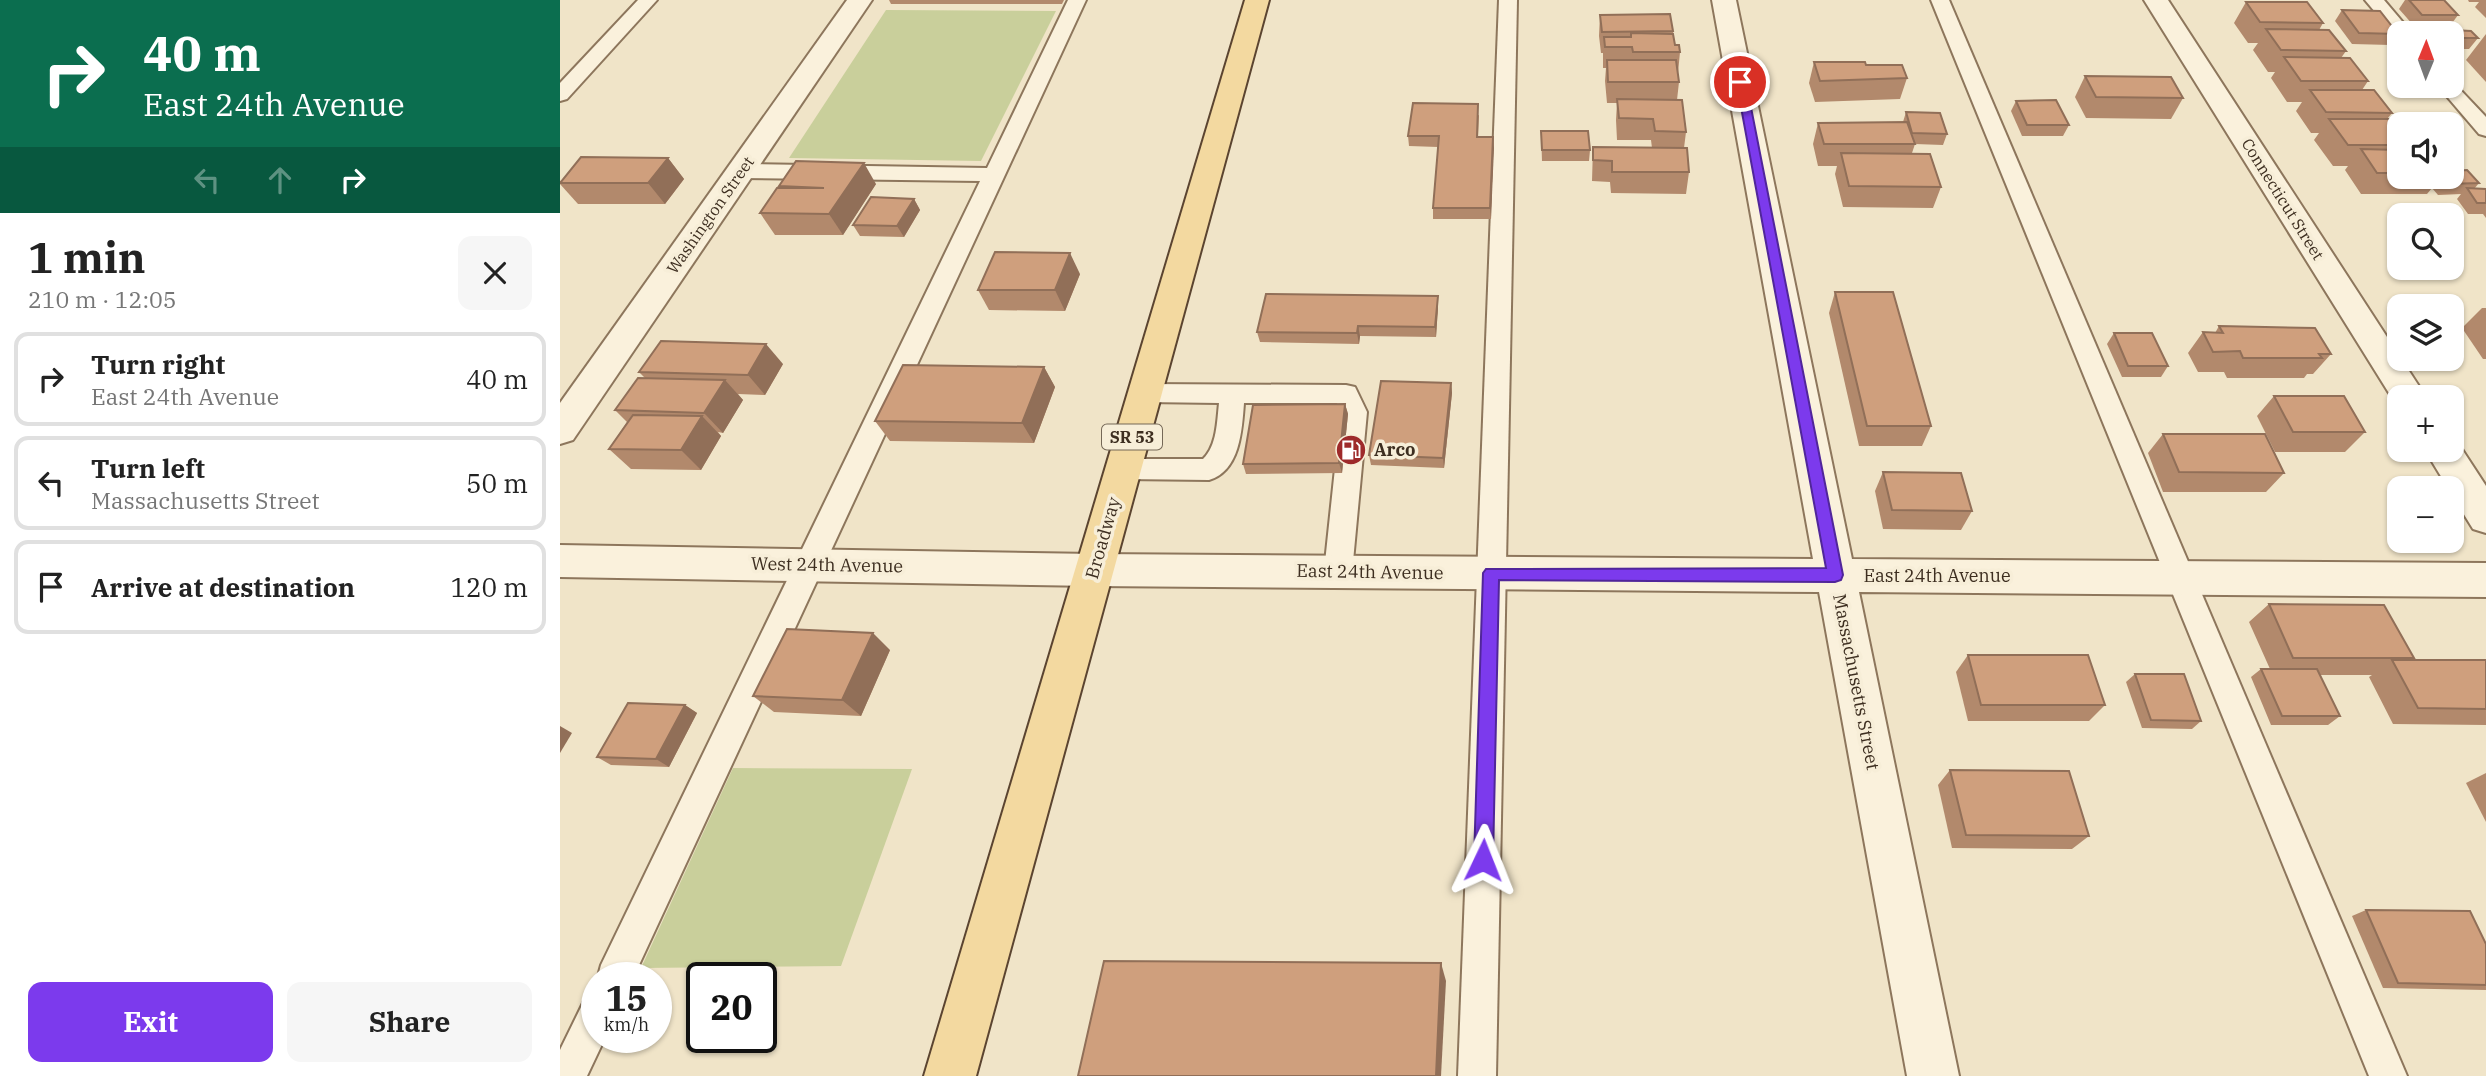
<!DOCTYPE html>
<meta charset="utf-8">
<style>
:root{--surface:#fff;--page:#f6f6f6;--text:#222;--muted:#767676;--line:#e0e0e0;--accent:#7c3aed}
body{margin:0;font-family:"IBM Plex Serif",serif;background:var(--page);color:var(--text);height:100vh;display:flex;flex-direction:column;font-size:26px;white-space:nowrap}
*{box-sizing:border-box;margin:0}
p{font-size:23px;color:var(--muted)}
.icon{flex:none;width:38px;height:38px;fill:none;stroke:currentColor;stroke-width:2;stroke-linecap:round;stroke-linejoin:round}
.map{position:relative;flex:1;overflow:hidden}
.details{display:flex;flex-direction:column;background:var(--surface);width:560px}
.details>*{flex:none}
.banner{background:#0b6e4f;color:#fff;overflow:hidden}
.needle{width:46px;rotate:1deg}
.controls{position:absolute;left:1827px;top:21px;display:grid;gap:14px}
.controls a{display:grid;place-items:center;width:77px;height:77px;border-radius:14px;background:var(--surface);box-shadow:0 2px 5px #0004;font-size:35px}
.speed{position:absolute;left:21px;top:962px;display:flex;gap:14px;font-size:35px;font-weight:700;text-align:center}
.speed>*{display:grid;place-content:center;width:91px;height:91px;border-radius:50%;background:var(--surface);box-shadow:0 2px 5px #0004;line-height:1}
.speed small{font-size:18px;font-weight:400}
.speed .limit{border:4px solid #111;border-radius:10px;background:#fff;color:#111}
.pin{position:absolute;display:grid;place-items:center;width:60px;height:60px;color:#fff;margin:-30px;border:4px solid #fff;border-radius:50%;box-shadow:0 2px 7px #0007}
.me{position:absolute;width:77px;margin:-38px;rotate:2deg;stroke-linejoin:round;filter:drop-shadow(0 0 5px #0008)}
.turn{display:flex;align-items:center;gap:24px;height:147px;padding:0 28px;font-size:32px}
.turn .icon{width:91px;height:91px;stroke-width:2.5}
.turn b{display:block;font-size:49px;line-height:60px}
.lanes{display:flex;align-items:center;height:66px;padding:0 28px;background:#0003;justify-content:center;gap:35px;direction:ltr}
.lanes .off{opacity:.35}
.round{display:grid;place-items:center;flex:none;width:74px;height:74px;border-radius:14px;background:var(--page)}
.summary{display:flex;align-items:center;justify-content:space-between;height:119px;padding:0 28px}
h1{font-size:42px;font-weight:700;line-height:52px}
.primary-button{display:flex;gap:14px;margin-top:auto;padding:14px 28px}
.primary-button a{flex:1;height:80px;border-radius:14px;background:var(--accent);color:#fff;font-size:28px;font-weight:700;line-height:80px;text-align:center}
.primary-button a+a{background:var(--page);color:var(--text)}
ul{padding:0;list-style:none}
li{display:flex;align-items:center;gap:21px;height:94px;margin:0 14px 10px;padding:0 14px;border:4px solid var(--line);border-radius:14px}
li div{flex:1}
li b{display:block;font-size:26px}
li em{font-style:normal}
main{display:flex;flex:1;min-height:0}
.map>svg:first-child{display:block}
.green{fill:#c9cf9b}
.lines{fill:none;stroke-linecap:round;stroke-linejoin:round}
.service-casing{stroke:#8d765c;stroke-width:4}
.minor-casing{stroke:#8d765c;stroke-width:4}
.primary-casing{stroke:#5b4430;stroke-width:4}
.service{fill:#faf1dc;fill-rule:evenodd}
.minor{fill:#faf1dc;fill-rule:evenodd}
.primary{fill:#f3d9a0;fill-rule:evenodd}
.wall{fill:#b2896c}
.shaded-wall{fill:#916f58}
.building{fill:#cf9f7d;stroke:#916f58;stroke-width:2}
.route{fill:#7c3aed;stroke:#51269a;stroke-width:2}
.labels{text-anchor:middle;stroke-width:7;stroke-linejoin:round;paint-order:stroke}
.far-street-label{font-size:16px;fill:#3d2e20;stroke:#f7eed8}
.shield{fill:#f7eed8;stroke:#756857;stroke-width:2}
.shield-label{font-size:16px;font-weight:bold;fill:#3d2e20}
.poi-label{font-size:18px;font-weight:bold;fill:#3d2e20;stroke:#f7eed8;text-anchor:start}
.street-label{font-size:18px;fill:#3d2e20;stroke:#f7eed8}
</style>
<main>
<section class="details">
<div class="banner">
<div class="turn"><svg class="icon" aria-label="right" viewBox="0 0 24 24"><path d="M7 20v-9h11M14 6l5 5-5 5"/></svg><div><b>40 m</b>East 24th Avenue</div></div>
<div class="lanes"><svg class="icon off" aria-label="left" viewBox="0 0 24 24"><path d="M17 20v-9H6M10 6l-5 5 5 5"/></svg><svg class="icon off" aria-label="ahead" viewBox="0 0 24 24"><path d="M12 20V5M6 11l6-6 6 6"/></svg><svg class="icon" aria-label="right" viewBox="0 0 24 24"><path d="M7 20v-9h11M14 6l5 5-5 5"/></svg></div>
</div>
<div class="summary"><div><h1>1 min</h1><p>210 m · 12:05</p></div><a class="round"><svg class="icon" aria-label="close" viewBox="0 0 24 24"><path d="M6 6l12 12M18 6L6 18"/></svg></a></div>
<ul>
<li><svg class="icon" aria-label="right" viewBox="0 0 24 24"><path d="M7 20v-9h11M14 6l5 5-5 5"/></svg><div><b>Turn right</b><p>East 24th Avenue</p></div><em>40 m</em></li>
<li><svg class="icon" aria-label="left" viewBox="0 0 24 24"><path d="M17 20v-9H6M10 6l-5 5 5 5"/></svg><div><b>Turn left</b><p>Massachusetts Street</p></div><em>50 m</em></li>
<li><svg class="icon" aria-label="arrive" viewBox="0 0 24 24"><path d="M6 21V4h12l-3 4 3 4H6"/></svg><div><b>Arrive at destination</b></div><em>120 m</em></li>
</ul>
<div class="primary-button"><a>Exit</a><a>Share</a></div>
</section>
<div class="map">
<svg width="1926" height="1076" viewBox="0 0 1926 1076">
<rect width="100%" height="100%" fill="#f0e4c8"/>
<g class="green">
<polygon points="326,10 496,11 421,161 229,158"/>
<polygon points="173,768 352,769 281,966 81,968"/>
</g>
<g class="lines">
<g class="service-casing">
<g id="service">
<polygon points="78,0 97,0 7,99 0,101 0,83"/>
<polygon points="508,0 526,0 73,978 37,980 41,965 420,181 181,178 174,176 170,171 174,166 181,164 427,168"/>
<polygon points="939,0 957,0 936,1076 898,1076"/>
<polygon points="1371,0 1389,0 1847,1076 1809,1076"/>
<polygon points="1805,0 1824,0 1852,33 1839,33 1839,38 1836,37"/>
<polygon points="1892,81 1926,117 1926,136 1919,134 1878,86 1892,86"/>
<path d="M585,384l201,1 9,2 12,25 -15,160 -4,8 -10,4 -10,-4 -4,-8 17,-160 -4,-9h-93c-2,27 -4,68 -35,77l-86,-1 -9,-3 -4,-7 4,-7 9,-3h80c14,-13 14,-38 16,-56l-74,-1 -9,-2 -4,-7 4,-7z"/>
<polygon points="37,996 37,1038 45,1038 27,1076 0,1076 0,1050 24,1001"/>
</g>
</g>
<g class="minor-casing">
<g id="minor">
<polygon points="287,0 312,0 13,440 0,444 0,403"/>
<polygon points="1152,0 1176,0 1292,559 1926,563 1926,597 1299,592 1399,1076 1347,1076 1259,592 534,586 0,577 0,545 534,554 1253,559"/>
<polygon points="1584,0 1608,0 1866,397 1839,397 1839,407 1837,406"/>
<polygon points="1892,439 1896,440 1926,486 1926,533 1913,529 1892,495 1892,488 1888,488 1865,450 1892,450"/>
</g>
</g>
<g class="primary-casing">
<polygon id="primary" points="685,0 709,0 416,1076 364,1076"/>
</g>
<use href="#service" class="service"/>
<use href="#minor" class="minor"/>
<use href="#primary" class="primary"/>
</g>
<g class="wall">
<polygon points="329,0 504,0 502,4 331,4"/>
<polygon points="1845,0 1884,0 1898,15 1890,26 1854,26 1839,9"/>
<polygon points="1908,0 1926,0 1926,18 1915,7 1919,2 1909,2"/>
<polygon points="1686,2 1763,23 1759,30 1786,51 1781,58 1808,81 1802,90 1832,113 1827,119 1839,124 1839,177 1892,177 1919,183 1914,189 1926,189 1926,218 1923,214 1908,214 1897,199 1901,194 1878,195 1872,188 1867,194 1801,194 1785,170 1788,166 1773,166 1754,140 1759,133 1751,133 1736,111 1742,102 1727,102 1711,78 1715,72 1708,72 1693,50 1698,43 1688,43 1674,23"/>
<polygon points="1782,10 1838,34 1831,45 1792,44 1775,21"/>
<polygon points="1040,15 1113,31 1115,45 1120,52 1118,73 1119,82 1117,100 1126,132 1124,148 1129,172 1126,194 1051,193 1050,182 1032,181 1033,147 1092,148 1091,140 1057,140 1056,120 1057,103 1047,103 1045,81 1046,68 1043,68 1043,53 1041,53 1039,36"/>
<polygon points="1892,30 1918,38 1909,49 1892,49 1892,33 1889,33"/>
<polygon points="1926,34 1926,82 1906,60"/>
<polygon points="1254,62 1347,78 1340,99 1255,102 1249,83"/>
<polygon points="1525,76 1623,98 1611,119 1526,118 1515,97"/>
<polygon points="1456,101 1509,125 1503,136 1462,136 1451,111"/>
<polygon points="1346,112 1387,134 1383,145 1355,144 1352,153 1381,187 1373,208 1283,207 1275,174 1277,166 1258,166 1253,144 1258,123 1343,122"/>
<polygon points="919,115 918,137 933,137 931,219 873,219 873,208 878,147 849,146 848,136"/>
<polygon points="981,131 1030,150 1029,161 982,161"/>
<polygon points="108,158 124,179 105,204 18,204 0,184 0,181"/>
<polygon points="316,184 283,235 215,235 200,213 221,188 219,186"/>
<polygon points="354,199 360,210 344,237 300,236 293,225"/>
<polygon points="520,274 505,311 429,310 418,290"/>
<polygon points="1275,292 1371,426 1362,446 1299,446 1269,313"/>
<polygon points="878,296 878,307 876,337 800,336 799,344 700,342 697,332"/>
<polygon points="1922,308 1926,308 1926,359 1923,359 1902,328"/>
<polygon points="1659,326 1771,354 1753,374 1747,374 1744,378 1667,378 1664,372 1638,372 1628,353 1643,332 1655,333"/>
<polygon points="1554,333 1608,366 1601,377 1562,377 1547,344"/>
<polygon points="223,364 205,395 178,394 183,400 163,433 158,432 161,436 141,470 71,469 49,449 67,422 55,410 85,378 79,372"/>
<polygon points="484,367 495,387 474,443 330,441 315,421"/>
<polygon points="891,383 892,393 884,468 811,465 809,455"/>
<polygon points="1714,396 1805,432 1785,452 1715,452 1697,416"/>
<polygon points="785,404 788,414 782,473 686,474 683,464"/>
<polygon points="1603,434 1724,473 1706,492 1603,492 1588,453"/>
<polygon points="1323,472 1412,511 1401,530 1323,529 1315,491"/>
<polygon points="1709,604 1854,658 1851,660 1926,660 1926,725 1833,724 1809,677 1812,675 1760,675 1780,716 1768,725 1711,725 1691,677 1701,669 1710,669 1689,622"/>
<polygon points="330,650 301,716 214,712 193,696"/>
<polygon points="1408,655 1545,705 1529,721 1408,721 1396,672"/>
<polygon points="1575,674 1641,721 1632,729 1582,728 1566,682"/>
<polygon points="125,705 137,713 109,767 51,765 37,757"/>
<polygon points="1390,770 1529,836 1512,849 1392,848 1378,785"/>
<polygon points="1926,773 1926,822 1906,783"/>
<polygon points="1806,910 1926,944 1926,990 1823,988 1792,916"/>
</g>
<g class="shaded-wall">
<polygon points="933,137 934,148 931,219 930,208"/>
<polygon points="108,158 124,179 105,204 88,183"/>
<polygon points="304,163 316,184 283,235 269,214"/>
<polygon points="354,199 360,210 344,237 337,226"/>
<polygon points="510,253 520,274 505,311 495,290"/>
<polygon points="878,296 878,307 876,337 875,327"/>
<polygon points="798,326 800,336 799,344 797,333"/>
<polygon points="206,344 223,364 205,395 188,375"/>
<polygon points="484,367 495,387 474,443 462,423"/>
<polygon points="165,380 183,400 163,433 144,413"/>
<polygon points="891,383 892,393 884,468 883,458"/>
<polygon points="785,404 788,414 782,473 779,463"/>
<polygon points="142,416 161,436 141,470 121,450"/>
<polygon points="313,633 330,650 301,716 282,700"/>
<polygon points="125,705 137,713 109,767 96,759"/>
<polygon points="0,726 12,733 0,753"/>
<polygon points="881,963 886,981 881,1076 876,1076"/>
</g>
<g class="building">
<polygon points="1849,0 1884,0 1898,15 1862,15"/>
<polygon points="1686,2 1747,2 1763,23 1700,22"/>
<polygon points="1782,10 1820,11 1838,34 1799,33"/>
<polygon points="1110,14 1113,31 1042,32 1040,15"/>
<polygon points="1706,29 1769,30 1786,51 1721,50"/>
<polygon points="1892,30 1911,31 1918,38 1899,38"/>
<polygon points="1071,33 1113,34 1115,45 1119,45 1120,52 1073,52 1072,47 1045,47 1044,37 1071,37"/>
<polygon points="1724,57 1790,58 1808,81 1741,81"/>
<polygon points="1047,60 1116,60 1119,82 1048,82"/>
<polygon points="1254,62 1305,62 1306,65 1342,65 1347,78 1260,81"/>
<polygon points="1525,76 1611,77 1623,98 1536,97"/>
<polygon points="1750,90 1814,90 1832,113 1766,112"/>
<polygon points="1057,99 1122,100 1126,132 1095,131 1093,119 1059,118"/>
<polygon points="1496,100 1509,125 1467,125 1456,101"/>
<polygon points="853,103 918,104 917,137 933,137 930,208 873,208 879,136 848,136"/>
<polygon points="1346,112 1380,113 1387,134 1352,133"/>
<polygon points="1769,119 1840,119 1844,124 1839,124 1839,145 1788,145"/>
<polygon points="1347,122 1355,144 1264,144 1258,123"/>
<polygon points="981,131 1028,131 1030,150 982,150"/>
<polygon points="1033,147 1127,148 1129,172 1052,172 1052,161 1033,160"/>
<polygon points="1801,149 1839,150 1839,173 1817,173"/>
<polygon points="1281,153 1370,154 1381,187 1289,186"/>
<polygon points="21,157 108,158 88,183 0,183"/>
<polygon points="236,161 304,163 269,214 200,213 217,188 264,188 219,186"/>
<polygon points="1907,170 1919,183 1887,184 1882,177 1892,177 1892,171"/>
<polygon points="1907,188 1926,189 1926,203 1917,203"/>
<polygon points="311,197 354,199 337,226 293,225"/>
<polygon points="435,252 510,253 495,290 418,290"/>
<polygon points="1275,292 1333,292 1371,426 1307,426"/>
<polygon points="706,294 878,296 875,327 798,326 797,333 697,332"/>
<polygon points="1659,326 1755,328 1771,354 1759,354 1762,358 1683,358 1680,351 1653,352 1643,332 1663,333"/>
<polygon points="1554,333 1592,333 1608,366 1568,366"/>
<polygon points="101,341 206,344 188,375 79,372"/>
<polygon points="343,365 484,367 462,423 315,421"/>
<polygon points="78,378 165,380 144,413 55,410"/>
<polygon points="821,381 891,383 883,458 809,455"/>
<polygon points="1714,396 1784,396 1805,432 1733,432"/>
<polygon points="785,404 779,463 683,464 693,405"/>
<polygon points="73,415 142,416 121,450 49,449"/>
<polygon points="1603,434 1705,434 1724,473 1619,472"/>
<polygon points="1323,472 1401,473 1412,511 1332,510"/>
<polygon points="1709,604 1824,605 1854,658 1733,658"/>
<polygon points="227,629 313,633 282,700 193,696"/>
<polygon points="1408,655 1528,655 1545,705 1421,705"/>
<polygon points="1832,660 1926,660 1926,709 1858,708"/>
<polygon points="1701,669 1757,669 1780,716 1722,716"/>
<polygon points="1575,674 1624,674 1641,721 1591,720"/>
<polygon points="68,703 125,705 96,759 37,757"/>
<polygon points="1390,770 1509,771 1529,836 1406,835"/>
<polygon points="1806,910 1910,911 1926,944 1926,985 1838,983"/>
<polygon points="544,961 881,963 876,1076 518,1076"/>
</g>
<polygon class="route" points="1176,80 1186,82 1283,575 1281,580 1275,582 939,580 933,860 930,867 923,870 916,867 914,860 923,573 926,569 1266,568"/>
<defs>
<g id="fuel-disc" transform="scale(1.575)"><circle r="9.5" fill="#9e2a2b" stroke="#f7eed8"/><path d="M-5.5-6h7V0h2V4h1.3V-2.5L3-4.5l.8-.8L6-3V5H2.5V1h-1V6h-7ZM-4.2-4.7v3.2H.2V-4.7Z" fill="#fff"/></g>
</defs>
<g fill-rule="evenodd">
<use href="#fuel-disc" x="791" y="450"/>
</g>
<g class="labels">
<g class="far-street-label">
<text transform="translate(1723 199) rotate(58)" y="6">Connecticut Street</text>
<text transform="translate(150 215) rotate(-55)" y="6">Washington Street</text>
</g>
<rect class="shield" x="542" y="424.5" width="60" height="25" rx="5"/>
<g class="shield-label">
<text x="572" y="443">SR 53</text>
</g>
<g class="poi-label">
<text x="814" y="456">Arco</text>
</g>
<g class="street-label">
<text transform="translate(543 538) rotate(-74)" y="6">Broadway</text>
<text transform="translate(267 565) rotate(1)" y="6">West 24th Avenue</text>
<text transform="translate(810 572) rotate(1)" y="6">East 24th Avenue</text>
<text x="1377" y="582">East 24th Avenue</text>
<text transform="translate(1296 682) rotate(79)" y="6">Massachusetts Street</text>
</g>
</g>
</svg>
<div class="controls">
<a><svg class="needle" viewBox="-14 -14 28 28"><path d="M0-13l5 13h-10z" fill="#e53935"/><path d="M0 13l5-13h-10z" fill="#767676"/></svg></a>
<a><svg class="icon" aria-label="sound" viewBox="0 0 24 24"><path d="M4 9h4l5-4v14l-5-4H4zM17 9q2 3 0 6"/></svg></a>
<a><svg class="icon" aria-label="search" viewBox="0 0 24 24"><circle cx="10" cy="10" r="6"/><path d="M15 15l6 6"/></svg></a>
<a><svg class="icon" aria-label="layers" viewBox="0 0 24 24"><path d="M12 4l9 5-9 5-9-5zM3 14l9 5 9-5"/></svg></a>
<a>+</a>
<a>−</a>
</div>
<div class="speed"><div>15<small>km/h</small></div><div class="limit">20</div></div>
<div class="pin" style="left:1180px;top:82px;background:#d93025"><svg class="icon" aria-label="arrive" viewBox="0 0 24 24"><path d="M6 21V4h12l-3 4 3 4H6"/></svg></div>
<svg class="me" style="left:923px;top:860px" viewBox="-20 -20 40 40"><path d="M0-17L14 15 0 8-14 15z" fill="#7c3aed" stroke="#fff" stroke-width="4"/></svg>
</div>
</main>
